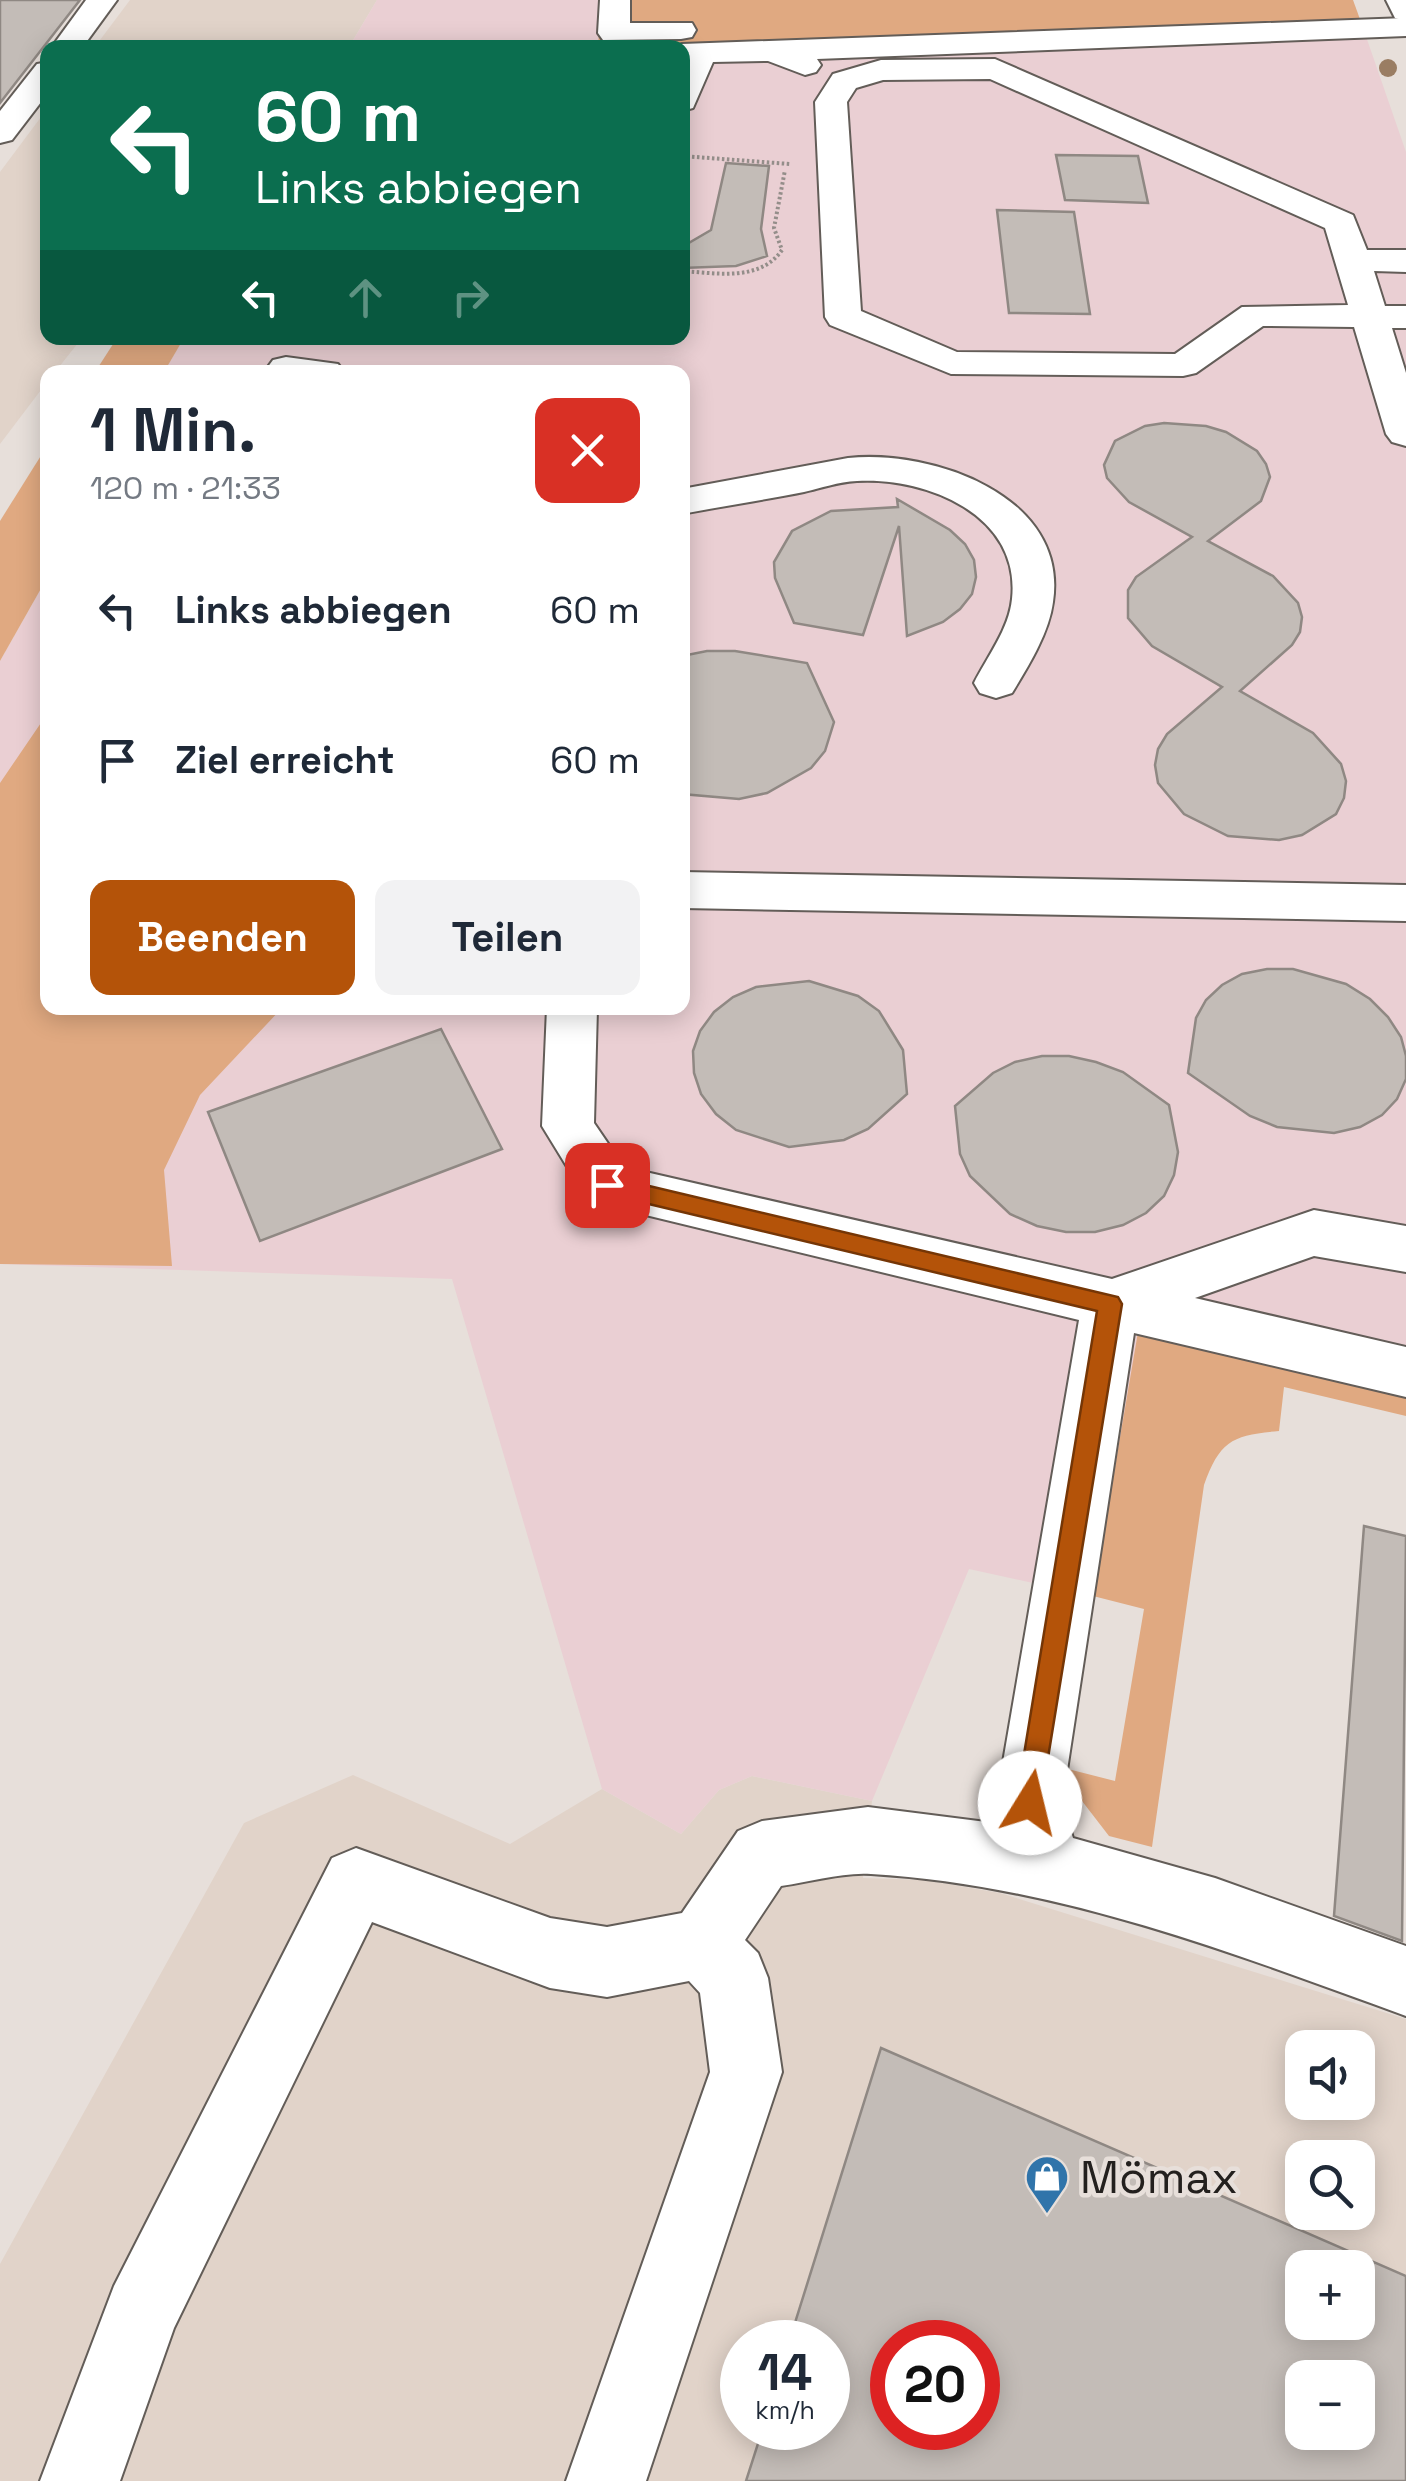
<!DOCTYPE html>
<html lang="de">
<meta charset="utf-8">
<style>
:root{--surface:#fff;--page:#f2f2f3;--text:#1f2937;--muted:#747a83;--accent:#b45309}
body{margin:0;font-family:"Space Grotesk",sans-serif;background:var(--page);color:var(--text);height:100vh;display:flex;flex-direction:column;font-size:38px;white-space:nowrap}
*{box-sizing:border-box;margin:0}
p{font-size:32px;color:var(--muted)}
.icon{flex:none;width:55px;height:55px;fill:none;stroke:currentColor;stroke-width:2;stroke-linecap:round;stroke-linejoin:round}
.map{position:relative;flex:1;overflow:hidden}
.drawer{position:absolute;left:40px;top:365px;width:650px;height:650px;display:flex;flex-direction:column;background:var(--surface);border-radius:20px;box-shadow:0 5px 25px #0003}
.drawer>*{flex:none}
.hud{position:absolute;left:40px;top:40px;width:650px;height:305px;border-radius:20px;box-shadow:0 5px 25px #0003;background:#0b6e4f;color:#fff;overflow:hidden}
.controls{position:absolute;left:1285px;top:2030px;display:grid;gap:20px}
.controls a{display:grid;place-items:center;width:90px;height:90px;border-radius:20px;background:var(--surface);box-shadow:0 5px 25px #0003;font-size:50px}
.speed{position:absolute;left:720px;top:2320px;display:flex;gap:20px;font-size:50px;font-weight:700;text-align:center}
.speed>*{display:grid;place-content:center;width:130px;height:130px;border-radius:50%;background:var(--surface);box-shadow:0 5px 25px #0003;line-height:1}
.speed small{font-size:25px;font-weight:400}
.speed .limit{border:15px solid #d22;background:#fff;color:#111}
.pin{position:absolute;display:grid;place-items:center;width:85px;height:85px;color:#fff;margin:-42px;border-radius:20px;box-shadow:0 5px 15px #0006}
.me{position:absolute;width:110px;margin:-55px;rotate:9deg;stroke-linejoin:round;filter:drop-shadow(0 0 8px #0008)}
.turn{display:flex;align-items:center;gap:35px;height:210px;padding:0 50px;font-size:45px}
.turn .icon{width:130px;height:130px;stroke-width:2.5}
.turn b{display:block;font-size:70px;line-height:85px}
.lanes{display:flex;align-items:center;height:95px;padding:0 50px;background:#0003;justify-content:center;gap:50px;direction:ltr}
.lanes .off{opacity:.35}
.round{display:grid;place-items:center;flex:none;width:105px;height:105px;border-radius:20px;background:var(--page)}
.overview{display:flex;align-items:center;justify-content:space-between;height:170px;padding:0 50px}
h1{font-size:60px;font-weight:700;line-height:75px}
.cta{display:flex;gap:20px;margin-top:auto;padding:20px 50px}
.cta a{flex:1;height:115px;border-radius:20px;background:var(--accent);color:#fff;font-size:40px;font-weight:700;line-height:115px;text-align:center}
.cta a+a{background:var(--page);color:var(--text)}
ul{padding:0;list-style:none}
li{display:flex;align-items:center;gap:30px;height:150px;padding:0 50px}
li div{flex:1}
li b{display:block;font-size:38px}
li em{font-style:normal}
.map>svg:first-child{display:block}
.built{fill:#e1d3c9;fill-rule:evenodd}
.industrial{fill:#eacfd3}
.green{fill:#e0a981}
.building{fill:#c3bcb7;stroke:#8f8883;stroke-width:2.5;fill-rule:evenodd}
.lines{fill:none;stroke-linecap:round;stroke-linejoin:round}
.minor-casing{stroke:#635d58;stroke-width:4}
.major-casing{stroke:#635d58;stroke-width:4}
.path{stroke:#948e8a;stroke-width:4;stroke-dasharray:2.5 2.5;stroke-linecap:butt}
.minor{fill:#fff;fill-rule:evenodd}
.major{fill:#fff;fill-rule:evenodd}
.tree{fill:#9a7d63}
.route{fill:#b45309;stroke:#753606;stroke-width:2.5}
.labels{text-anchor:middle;stroke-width:9;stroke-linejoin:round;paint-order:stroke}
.near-poi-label{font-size:45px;fill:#23201e;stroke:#e7dfda;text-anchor:start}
</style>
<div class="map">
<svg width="1406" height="2481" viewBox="0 0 1406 2481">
<rect width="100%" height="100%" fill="#e7dfda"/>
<g class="built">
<polygon points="130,0 377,0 349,47 94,48"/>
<polygon points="47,109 48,338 82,338 55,372 48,372 47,382 0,444 0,172"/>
<path d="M353,1775l157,69 92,-55 79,45 38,-44 33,-14 120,25 -9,77 62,2 75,13 406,126v462h-1406v-217l244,-441zM1302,2048h56v54h-56zM1302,2158h56v54h-56zM1302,2268h56v54h-56zM742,2342h86v86h-86zM892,2342h86v86h-86zM1302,2378h56v54h-56z"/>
</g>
<polygon class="industrial" points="377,0 601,0 598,46 1361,22 1406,152 1406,1392 1163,1335 1092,1596 969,1569 872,1801 752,1776 719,1790 681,1834 602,1789 452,1279 0,1264 0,661 47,578 48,1008 682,1008 682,372 164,372 184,338 682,338 682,48 349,47"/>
<g class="green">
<polygon points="601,0 1353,0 1361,22 598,47"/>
<polygon points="117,338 184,338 164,372 95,372"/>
<polygon points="47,446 47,578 0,661 0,521"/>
<polygon points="47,714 48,1008 282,1008 200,1095 164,1170 172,1266 0,1264 0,783"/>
<path d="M1138,1332l268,60v24l-122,-29 -5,44c-46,4 -59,9 -75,54l-52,362 -43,-11 -27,-35 -18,-33 51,13 29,-172 -51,-13z"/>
</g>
<g class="building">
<polygon points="0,0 80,0 0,103"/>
<polygon points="1056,155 1138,156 1148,203 1065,200"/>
<polygon points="726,163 769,166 761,229 767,256 736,266 682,268 682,247 711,230"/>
<polygon points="997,210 1074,212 1090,314 1009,313"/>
<polygon points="1164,423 1206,426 1226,432 1257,451 1266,464 1270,477 1261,501 1208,541 1273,576 1298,603 1302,617 1300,632 1292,645 1240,691 1313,733 1341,764 1346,781 1344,798 1336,814 1302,835 1279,840 1228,836 1184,814 1158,783 1155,765 1158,749 1167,734 1222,687 1152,646 1128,618 1128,590 1136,577 1192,537 1129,502 1107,478 1104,465 1115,441 1145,426"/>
<polygon points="897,499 950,530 965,544 974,560 976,577 972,594 960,609 943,622 907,636 899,526 863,635 794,623 775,578 774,562 792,531 831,511 898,507"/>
<polygon points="707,651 735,651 807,663 834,722 825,751 811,768 767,793 739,799 682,794 682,656"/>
<polygon points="1267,969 1293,969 1346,984 1370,999 1388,1017 1401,1037 1406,1056 1406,1079 1397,1099 1382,1115 1360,1127 1334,1133 1277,1127 1250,1116 1188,1073 1196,1018 1206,1000 1222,985 1242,974"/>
<polygon points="809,981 858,996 879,1011 903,1050 907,1094 868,1129 844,1140 789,1147 736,1130 716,1114 701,1094 694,1073 693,1051 700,1031 714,1012 733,997 756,987"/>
<polygon points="441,1029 502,1149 260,1241 208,1112"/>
<polygon points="1042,1056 1069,1056 1096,1062 1123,1072 1169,1105 1178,1152 1174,1175 1164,1196 1146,1213 1123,1225 1095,1232 1066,1232 1037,1226 1010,1214 970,1176 960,1154 955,1106 993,1073 1015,1062"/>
<polygon points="1364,1526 1406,1536 1402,1941 1334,1916"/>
<path d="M881,2048l525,228v205h-660l17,-53h65v-86h-39zM1302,2268h56v54h-56zM892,2342h86v86h-86zM1302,2378h56v54h-56z"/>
</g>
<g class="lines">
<g class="minor-casing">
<g id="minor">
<polygon points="86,0 117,0 82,48 51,48"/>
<polygon points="600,0 630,0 630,23 692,23 696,30 692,37 681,39 603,40 598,33"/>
<polygon points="1406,18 1406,36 817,59 821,65 816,72 805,75 768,61 713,62 693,108 682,111 682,48 670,48 682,44"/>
<path d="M995,59l358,156 14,35h39v22l-32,-1 11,35h21v22h-14l14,45v73l-14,-4 -6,-8 -32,-107 -91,-1 -67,47 -13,3 -232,-2 -121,-49 -5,-8 -10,-215 18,-28 48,-14zM990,79l335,149 23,77 -106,2 -67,47 -218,-2 -96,-41 -14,-209 9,-14 27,-8z"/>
<polygon points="48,62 48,93 12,140 0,143 0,111 37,64"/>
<polygon points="286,357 338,364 344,372 270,372 267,368 273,360"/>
<path d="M848,458c84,-9 221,38 205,144 -4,31 -25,65 -41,91l-16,5 -16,-5 -6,-10c13,-26 35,-54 38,-84 9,-84 -85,-122 -155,-118 -19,1 -36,7 -53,11 -40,8 -81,14 -122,22v-25z"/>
<polygon points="682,872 1406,885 1406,921 682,908"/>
<path d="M547,1008h50l-3,115 30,44 488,112 202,-69 92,16v46l-92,-16 -119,42 211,49v50l-272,-64 -72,470 11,35 142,40 191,68v70c-173,-63 -348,-131 -535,-142 -28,-2 -61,8 -90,12l-36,54 13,13 10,25 14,94 -136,409h-80l144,-409 -10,-79 -11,-12 -82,16 -57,-9 -178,-66 -198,406 -54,153h-80l74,-195 218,-428 24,-10 194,70 57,9 75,-14 56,-82 24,-10 106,-14 134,17 -6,-21 83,-483 -491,-119 -46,-75z"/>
</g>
</g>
<g class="major-casing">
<polygon id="major" points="1386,0 1406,0 1406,21 1395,18"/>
</g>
<g class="path">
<polyline points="682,156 790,164"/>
<path d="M682,271c34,2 78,11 100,-21l-8,-22 11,-58"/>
</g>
<use href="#minor" class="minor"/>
<use href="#major" class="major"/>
</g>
<circle class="tree" cx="1388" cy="68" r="9"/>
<polygon class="route" points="607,1176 1118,1297 1122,1304 1039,1813 1030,1817 1020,1813 1016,1803 1097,1311 607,1194 596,1185"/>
<defs>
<g id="shop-pin" transform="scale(2.25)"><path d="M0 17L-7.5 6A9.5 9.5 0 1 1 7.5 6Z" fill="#3074aa" stroke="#e7dfda"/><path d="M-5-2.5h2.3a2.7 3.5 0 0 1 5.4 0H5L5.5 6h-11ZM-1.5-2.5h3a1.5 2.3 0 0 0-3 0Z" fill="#fff"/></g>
</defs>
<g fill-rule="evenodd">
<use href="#shop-pin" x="1047" y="2177"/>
</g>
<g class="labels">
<g class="near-poi-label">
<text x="1080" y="2193">Mömax</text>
</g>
</g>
</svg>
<div class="controls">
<a><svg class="icon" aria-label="sound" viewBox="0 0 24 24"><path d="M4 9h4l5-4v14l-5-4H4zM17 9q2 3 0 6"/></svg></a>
<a><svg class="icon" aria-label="search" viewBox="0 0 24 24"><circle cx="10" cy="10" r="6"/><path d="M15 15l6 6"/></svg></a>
<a>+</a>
<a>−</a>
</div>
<div class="speed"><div>14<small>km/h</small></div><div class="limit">20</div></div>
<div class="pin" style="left:607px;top:1185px;background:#d93025"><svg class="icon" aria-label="arrive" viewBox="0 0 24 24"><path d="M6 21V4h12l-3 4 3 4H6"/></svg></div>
<svg class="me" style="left:1030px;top:1803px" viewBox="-20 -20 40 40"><circle r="19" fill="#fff"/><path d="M0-13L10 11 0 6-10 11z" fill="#b45309"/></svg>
<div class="hud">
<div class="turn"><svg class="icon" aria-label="left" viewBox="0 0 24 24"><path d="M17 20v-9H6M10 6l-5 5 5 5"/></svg><div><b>60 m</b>Links abbiegen</div></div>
<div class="lanes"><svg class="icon" aria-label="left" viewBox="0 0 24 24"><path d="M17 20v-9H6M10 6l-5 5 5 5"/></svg><svg class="icon off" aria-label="ahead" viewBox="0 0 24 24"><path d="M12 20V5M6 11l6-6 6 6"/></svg><svg class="icon off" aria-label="right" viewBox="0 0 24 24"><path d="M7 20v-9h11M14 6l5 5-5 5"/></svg></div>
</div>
<section class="drawer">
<div class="overview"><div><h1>1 Min.</h1><p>120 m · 21:33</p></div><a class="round" style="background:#d93025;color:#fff"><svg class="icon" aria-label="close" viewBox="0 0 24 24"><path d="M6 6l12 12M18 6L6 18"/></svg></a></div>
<ul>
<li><svg class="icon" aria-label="left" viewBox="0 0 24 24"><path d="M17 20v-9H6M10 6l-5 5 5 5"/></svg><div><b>Links abbiegen</b></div><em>60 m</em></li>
<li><svg class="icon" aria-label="arrive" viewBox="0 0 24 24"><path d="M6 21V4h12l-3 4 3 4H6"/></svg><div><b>Ziel erreicht</b></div><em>60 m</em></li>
</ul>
<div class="cta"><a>Beenden</a><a>Teilen</a></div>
</section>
</div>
